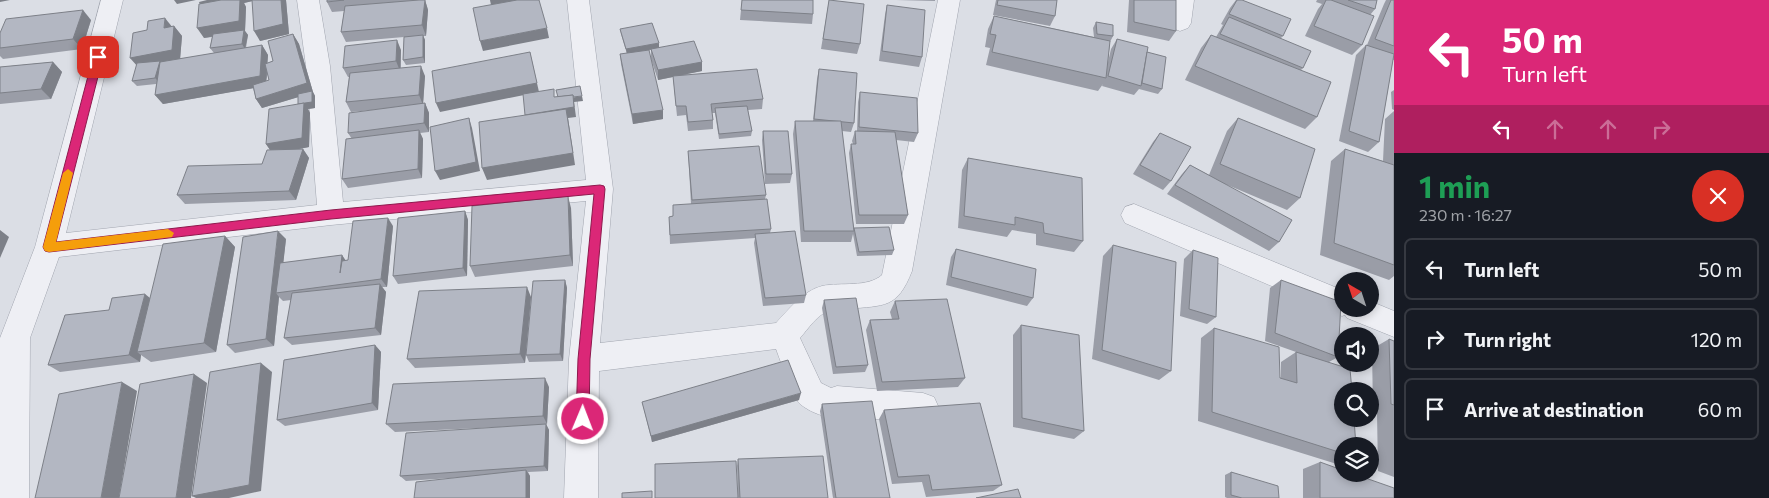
<!DOCTYPE html>
<meta charset="utf-8">
<style>
:root{--surface:#171b24;--page:#242831;--text:#f1f3f6;--muted:#9ea1a6;--line:#363941}
body{margin:0;font-family:Commissioner,sans-serif;background:var(--page);color:var(--text);height:100vh;display:flex;flex-direction:column;font-size:19px;white-space:nowrap}
*{box-sizing:border-box;margin:0}
p{font-size:16px;color:var(--muted)}
.icon{flex:none;width:28px;height:28px;fill:none;stroke:currentColor;stroke-width:2;stroke-linecap:round;stroke-linejoin:round}
.map{position:relative;flex:1;overflow:hidden}
.details{display:flex;flex-direction:column;background:var(--surface);width:375px}
.details>*{flex:none}
.top-card{background:#db2777;color:#fff;overflow:hidden}
.needle{width:32px;rotate:321deg}
.tools{position:absolute;left:1334px;top:272px;display:grid;gap:10px}
.tools a{display:grid;place-items:center;width:45px;height:45px;border-radius:50%;background:var(--surface);box-shadow:0 2px 8px #0003;font-size:25px}
.pin{position:absolute;display:grid;place-items:center;width:42px;height:42px;color:#fff;margin:-21px;border-radius:10px;box-shadow:0 2px 8px #0006}
.me{position:absolute;width:55px;margin:-28px;rotate:1deg;stroke-linejoin:round;filter:drop-shadow(0 0 4px #0008)}
.turn{display:flex;align-items:center;gap:18px;height:105px;padding:0 25px;font-size:22px}
.turn .icon{width:65px;height:65px;stroke-width:2.5}
.turn b{display:block;font-size:35px;line-height:42px}
.lanes{display:flex;align-items:center;height:48px;padding:0 25px;background:#0003;justify-content:center;gap:25px;direction:ltr}
.lanes .off{opacity:.35}
.round{display:grid;place-items:center;flex:none;width:52px;height:52px;border-radius:26px;background:var(--page)}
.headline{display:flex;align-items:center;justify-content:space-between;height:85px;padding:0 25px}
h1{font-size:30px;font-weight:700;line-height:38px;color:#1e9e55}
ul{padding:0;list-style:none}
li{display:flex;align-items:center;gap:15px;height:62px;margin:0 10px 8px;padding:0 15px;border:2px solid var(--line);border-radius:8px}
li div{flex:1}
li b{display:block;font-size:19px}
li em{font-style:normal}
main{display:flex;flex:1;min-height:0}
.map>svg:first-child{display:block}
.lines{fill:none;stroke-linecap:round;stroke-linejoin:round}
.minor-casing{stroke:#a1a5af;stroke-width:1}
.minor{fill:#eeeff4;fill-rule:evenodd}
.wall{fill:#9a9da7;fill-rule:evenodd}
.shaded-wall{fill:#7d8088}
.building{fill:#b3b7c2;stroke:#7d8088}
.route{fill:#db2777;stroke:#8e194d}
.slow{fill:#f59e0b}
</style>
<main>
<div class="map">
<svg width="1394" height="498" viewBox="0 0 1394 498">
<rect width="100%" height="100%" fill="#dbdee5"/>
<g class="lines">
<g class="minor-casing">
<g id="minor">
<path d="M101,0h22l-57,233 251,-28 -11,-139 -9,-66h22l11,66 13,136 243,-22 -19,-180h22l24,189 -13,154 176,-20c13,-14 27,-32 46,-37 19,-4 45,2 60,-11l56,-275h22l-48,271c-15,38 -27,34 -64,38 -6,1 -14,0 -20,2 -11,4 -20,18 -28,27l21,45 10,5 6,-2 86,7 11,4 5,11 -5,11 -11,4 -86,-7c-11,3 -27,-4 -37,-12 -6,-6 -20,-44 -24,-55l-177,22 -1,127h-34l5,-139 17,-158 -255,24 -272,32 -29,81 -1,160h-29v-160l35,-91z"/>
<polygon points="1172,0 1194,0 1191,23 1188,28 1180,31 1172,28 1169,23"/>
<polygon points="1134,204 1342,290 1342,309 1370,309 1370,301 1394,311 1394,337 1347,318 1345,315 1342,316 1332,312 1125,223 1121,215 1125,207"/>
</g>
</g>
<use href="#minor" class="minor"/>
</g>
<g class="wall">
<path d="M286,0l3,34 -29,7 -8,-40 -8,2 2,4 -1,24 3,4 -2,13 16,-3 6,10 -1,8 6,-2 20,-27 6,10 14,48 2,4v12l-7,1 2,4 -1,34 -10,2h4l6,9 -13,42 -111,4 -8,-9 85,-31 8,-14 -4,-6 32,-40v-7l-36,11 -6,-9 -3,-11 -90,16 -8,-9 1,-11 -19,2 -5,-5 40,-54 2,-1 8,10 -2,23 34,-6 -4,-5 2,-11 -8,1 -4,-34 -1,-2zM267,73l2,7 -3,1 1,-4z"/>
<polygon points="327,0 425,0 428,10 426,36 423,36 425,40 425,63 406,65 403,60 404,37 346,42 341,32 344,11 332,12 327,2"/>
<polygon points="742,0 813,14 812,24 740,20"/>
<polygon points="829,0 860,44 857,54 821,49"/>
<polygon points="896,0 935,0 935,1"/>
<polygon points="996,0 1057,0 1055,16 1050,26 993,15"/>
<polygon points="1129,0 1176,0 1176,31 1169,41 1127,32"/>
<polygon points="1236,0 1283,36 1281,38 1303,68 1301,70 1317,117 1305,129 1185,80 1201,48 1211,35 1216,37 1223,25 1221,24 1230,8"/>
<polygon points="1317,0 1377,0 1375,9 1370,15 1362,45 1352,55 1305,36 1318,9 1322,4 1316,2"/>
<polygon points="1386,0 1394,0 1394,60 1393,60 1379,142 1368,152 1339,141 1356,55 1366,45 1367,45 1384,4"/>
<polygon points="887,5 922,57 919,67 879,61 885,15"/>
<polygon points="994,16 1094,37 1093,28 1096,22 1113,36 1110,42 1108,62 1111,49 1117,39 1147,52 1162,89 1158,94 1139,89 1134,95 1102,86 1103,84 1098,91 986,65 990,48 985,47 988,29"/>
<polygon points="91,20 82,49 3,59 0,56 0,33"/>
<polygon points="620,29 659,47 702,62 702,71 686,74 763,99 762,109 748,110 752,131 751,136 719,139 715,113 712,113 713,120 713,129 688,131 686,115 677,116 673,77 658,80 651,59 651,50 645,51 663,119 633,124 621,64 620,54 627,54 621,34"/>
<polygon points="401,50 401,68 425,76 423,103 425,103 429,113 429,132 420,133 423,139 422,178 348,188 342,179 352,139 348,133 383,109 351,112 346,102 349,77 348,77 343,68"/>
<polygon points="53,62 62,72 51,99 0,104 0,67"/>
<polygon points="819,69 854,123 851,132 842,131 854,229 894,250 892,255 857,256 853,234 851,242 801,242 793,134 795,121 813,121 817,79"/>
<polygon points="1394,71 1394,110 1392,109 1391,92 1394,90"/>
<polygon points="860,92 918,133 914,142 896,140 908,215 904,224 856,224 849,153 851,144 853,144 852,141 855,131 857,132 858,102"/>
<polygon points="1394,111 1394,276 1389,280 1320,255 1331,161 1345,149 1383,161 1385,119"/>
<polygon points="1238,118 1300,198 1287,210 1225,184 1279,242 1269,251 1167,194 1182,174 1190,165 1209,175 1227,131"/>
<polygon points="763,131 792,174 790,183 765,184 762,140"/>
<polygon points="1160,133 1171,181 1163,190 1133,174 1153,142"/>
<polygon points="688,151 766,195 765,199 771,229 770,233 806,295 804,303 763,306 754,243 755,238 670,244 669,217 673,216 691,204"/>
<polygon points="968,158 1083,241 1074,252 1036,245 1036,234 1012,230 1007,237 958,228 962,170"/>
<polygon points="571,208 573,266 475,277 470,266"/>
<polygon points="465,211 468,220 467,276 398,284 393,276"/>
<polygon points="393,226 387,287 382,287 386,292 381,335 292,345 284,338 291,300 283,301 279,297 274,346 235,353 227,345 286,239 283,263 342,255 345,260 348,260"/>
<polygon points="225,236 235,247 216,352 151,362 141,355 140,362 60,372 48,365 109,310 150,298"/>
<polygon points="1113,245 1171,371 1159,380 1092,359 1103,256"/>
<polygon points="956,249 1033,298 1027,306 946,285 951,257"/>
<polygon points="1193,250 1216,317 1207,324 1180,316 1184,259"/>
<polygon points="565,280 567,288 563,361 529,362 526,355"/>
<polygon points="1281,280 1338,357 1329,362 1342,446 1342,464 1340,465 1198,421 1201,338 1214,328 1281,378 1281,362 1296,352 1265,341 1270,288"/>
<polygon points="531,297 525,363 415,368 407,359"/>
<polygon points="824,300 868,365 865,372 833,374 822,308"/>
<polygon points="895,301 965,378 958,387 877,391 866,330 870,320 892,319 890,312"/>
<polygon points="1021,325 1084,431 1074,439 1013,427 1013,335"/>
<polygon points="1389,339 1394,341 1394,477 1378,471 1377,413 1373,412 1372,349"/>
<polygon points="375,345 381,352 378,410 285,426 277,420"/>
<polygon points="549,387 547,424 546,424 549,430 548,471 528,472 530,476 466,477 406,481 400,476 518,426 395,432 386,424"/>
<polygon points="799,400 652,442 642,402"/>
<polygon points="822,404 890,498 833,498 820,411"/>
<polygon points="884,410 1002,485 993,491 926,497 922,482 892,484 879,419"/>
<polygon points="738,459 828,498 738,498 737,466"/>
<polygon points="1320,462 1394,498 1303,498 1303,469"/>
<polygon points="1231,472 1279,498 1227,498 1225,497 1225,475"/>
</g>
<g class="shaded-wall">
<polygon points="0,0 10,0 0,2"/>
<polygon points="174,0 196,0 177,4"/>
<polygon points="207,0 257,0 244,3 246,7 245,31 248,35 245,49 242,44 244,31 204,38 197,28 206,12 199,2"/>
<polygon points="281,0 286,0 289,34 260,41 254,31"/>
<polygon points="425,0 428,10 426,36 422,25"/>
<polygon points="490,0 522,0 491,5"/>
<polygon points="83,10 91,20 82,49 73,39"/>
<polygon points="165,18 173,28 164,28"/>
<polygon points="174,26 182,36 180,60 160,83 155,78 138,67 130,58"/>
<polygon points="547,28 549,38 483,51 480,41"/>
<polygon points="293,34 299,44 313,92 315,96 315,108 308,109 310,113 309,147 273,154 266,144 298,104 312,93 262,108 256,99 307,83"/>
<polygon points="423,35 425,40 425,63 423,57"/>
<polygon points="397,40 401,50 400,71 396,61"/>
<polygon points="659,43 659,48 627,54 626,49"/>
<polygon points="262,45 268,55 266,86 163,104 155,95"/>
<polygon points="530,52 539,92 440,112 436,103"/>
<polygon points="53,62 62,72 51,99 41,89"/>
<polygon points="702,62 702,71 658,80 658,70"/>
<polygon points="421,66 425,76 423,105 419,95"/>
<polygon points="582,96 583,101 574,102 576,117 568,118 575,165 487,180 482,168 528,125 558,100"/>
<polygon points="425,103 429,113 429,132 424,123"/>
<polygon points="663,110 663,119 633,124 632,114"/>
<polygon points="469,118 472,128 480,171 440,180 435,171"/>
<polygon points="419,130 423,139 422,178 418,169"/>
<polygon points="303,149 309,158 296,200 289,191"/>
<polygon points="568,196 571,208 573,266 570,255"/>
<polygon points="465,211 468,220 467,276 463,268"/>
<polygon points="388,218 393,226 387,287 381,279"/>
<polygon points="0,230 9,237 0,258"/>
<polygon points="278,231 286,239 280,293 276,293 279,297 274,346 266,339"/>
<polygon points="225,236 235,247 216,352 204,343"/>
<polygon points="342,255 348,264 340,273"/>
<polygon points="565,280 567,288 563,361 560,354"/>
<polygon points="380,284 386,292 381,335 375,328"/>
<polygon points="527,287 531,297 525,363 520,354"/>
<polygon points="145,294 155,302 137,352 141,355 140,362 129,355"/>
<polygon points="375,345 381,352 378,410 372,403"/>
<polygon points="261,363 272,372 261,491 229,498 196,498 192,496"/>
<polygon points="194,374 207,383 191,498 176,498"/>
<polygon points="545,378 549,387 547,424 543,416"/>
<polygon points="122,382 137,391 119,498 101,498"/>
<polygon points="801,393 799,400 652,442 651,436"/>
<polygon points="546,424 549,430 548,471 544,466"/>
<polygon points="526,470 530,476 530,498 526,498"/>
</g>
<g class="building">
<polygon points="221,0 240,0 239,21 197,28 199,4"/>
<polygon points="252,0 281,0 283,24 254,31"/>
<polygon points="327,0 344,0 327,2"/>
<polygon points="419,0 425,0 422,25 341,32 345,6"/>
<polygon points="517,0 539,0 547,28 480,41 473,8"/>
<polygon points="742,0 813,0 813,14 741,10"/>
<polygon points="829,0 864,4 860,44 823,39"/>
<polygon points="998,0 1057,0 1055,16 997,5"/>
<polygon points="1134,0 1176,0 1176,31 1134,22"/>
<polygon points="1237,0 1242,0 1291,19 1283,36 1229,14"/>
<polygon points="1326,0 1331,0 1374,16 1362,45 1314,26"/>
<polygon points="1348,0 1377,0 1375,9"/>
<polygon points="1391,0 1394,0 1394,46 1375,39"/>
<polygon points="887,5 925,10 922,57 882,51"/>
<polygon points="83,10 73,39 0,48 0,33 6,19"/>
<polygon points="994,16 1110,41 1106,78 992,52 996,35 990,34"/>
<polygon points="1229,17 1311,51 1303,68 1220,34"/>
<polygon points="165,18 164,28 174,26 172,50 130,58 133,33 147,30 148,21"/>
<polygon points="1096,22 1113,25 1113,36 1097,34"/>
<polygon points="652,23 659,43 626,49 620,29"/>
<polygon points="244,30 242,44 210,48 213,34"/>
<polygon points="293,34 307,83 256,99 253,85 269,80 265,64 273,61 268,41"/>
<polygon points="423,35 423,57 403,60 404,37"/>
<polygon points="1211,35 1331,82 1317,117 1195,66"/>
<polygon points="1117,39 1148,47 1141,86 1108,76"/>
<polygon points="397,40 396,61 343,68 345,46"/>
<polygon points="694,41 702,62 658,70 651,49"/>
<polygon points="262,45 260,76 155,95 160,62"/>
<polygon points="1366,45 1394,54 1379,142 1349,131"/>
<polygon points="649,50 663,110 632,114 620,54"/>
<polygon points="530,52 537,83 436,103 432,71"/>
<polygon points="1147,52 1166,57 1162,89 1142,83"/>
<polygon points="160,61 155,78 132,81 137,63"/>
<polygon points="53,62 41,89 0,93 0,67"/>
<polygon points="421,66 419,95 346,102 350,73"/>
<polygon points="757,69 763,99 711,104 713,120 688,122 686,106 676,106 673,76"/>
<polygon points="819,69 857,73 854,123 814,119"/>
<polygon points="580,86 582,96 573,97 573,95 558,97 556,90"/>
<polygon points="554,89 554,97 573,95 574,107 525,115 523,94"/>
<polygon points="312,91 312,102 298,104 298,94"/>
<polygon points="860,92 917,98 918,133 859,127"/>
<polygon points="304,103 302,138 266,144 269,109"/>
<polygon points="425,103 424,123 348,133 349,113"/>
<polygon points="747,106 752,131 719,134 715,108"/>
<polygon points="566,109 573,153 482,168 479,122"/>
<polygon points="469,118 476,162 435,171 430,127"/>
<polygon points="1238,118 1315,149 1300,198 1220,164"/>
<polygon points="795,121 841,121 854,231 804,231"/>
<polygon points="419,130 418,169 342,179 346,139"/>
<polygon points="763,131 788,131 792,174 766,174"/>
<polygon points="855,131 895,132 908,215 859,215 851,144 856,144"/>
<polygon points="1160,133 1191,147 1171,181 1140,165"/>
<polygon points="759,146 766,195 692,200 688,151"/>
<polygon points="303,149 289,191 177,195 188,166 262,164 267,150"/>
<polygon points="1345,149 1394,165 1394,265 1334,243"/>
<polygon points="968,158 1082,178 1083,241 1044,233 1043,223 1015,217 1015,225 964,216"/>
<polygon points="1190,165 1292,220 1279,242 1175,185"/>
<polygon points="568,196 570,255 470,266 472,206"/>
<polygon points="767,199 771,229 670,235 669,217 673,216 673,205"/>
<polygon points="465,211 463,268 393,276 398,218"/>
<polygon points="388,218 381,279 276,293 280,263 342,255 340,273 342,261 348,260 353,221"/>
<polygon points="889,227 894,250 859,252 854,228"/>
<polygon points="278,231 266,339 227,345 243,237"/>
<polygon points="795,231 806,295 765,298 755,234"/>
<polygon points="225,236 204,343 137,352 163,244"/>
<polygon points="1113,245 1176,262 1171,371 1102,350"/>
<polygon points="956,249 1036,269 1033,298 951,277"/>
<polygon points="1193,250 1218,258 1216,317 1189,309"/>
<polygon points="565,280 560,354 526,355 533,281"/>
<polygon points="1281,280 1341,302 1338,357 1275,333"/>
<polygon points="380,284 375,328 284,338 292,293"/>
<polygon points="527,287 520,354 407,359 419,291"/>
<polygon points="145,294 129,355 48,365 65,315 109,310 112,298"/>
<polygon points="856,298 868,365 836,367 824,300"/>
<polygon points="947,299 965,378 882,382 870,320 899,319 895,301"/>
<polygon points="1021,325 1079,335 1084,431 1022,418"/>
<polygon points="1214,328 1279,347 1280,378 1297,383 1296,352 1350,369 1352,391 1342,391 1342,419 1354,419 1356,446 1342,446 1342,453 1212,412"/>
<polygon points="1389,339 1394,341 1394,405 1391,404"/>
<polygon points="375,345 372,403 277,420 284,360"/>
<polygon points="788,360 801,393 651,436 642,402"/>
<polygon points="261,363 249,485 192,496 210,372"/>
<polygon points="194,374 176,498 119,498 140,384"/>
<polygon points="545,378 543,416 386,424 393,384"/>
<polygon points="122,382 101,498 35,498 59,394"/>
<polygon points="872,401 890,498 836,498 822,404"/>
<polygon points="980,403 1002,485 932,490 929,475 898,477 884,410"/>
<polygon points="546,424 544,466 400,476 406,433"/>
<polygon points="823,456 828,498 740,498 738,459"/>
<polygon points="736,461 738,498 655,498 655,464"/>
<polygon points="1320,462 1342,470 1342,474 1354,474 1394,488 1394,498 1320,498"/>
<polygon points="526,470 526,498 414,498 416,482"/>
<polygon points="1231,472 1278,486 1279,498 1242,498 1231,495"/>
<polygon points="1018,489 1021,498 976,498"/>
<polygon points="652,491 652,498 622,498 622,493"/>
</g>
<polygon class="route" points="98,54 103,57 56,242 331,210 600,185 604,186 605,189 590,359 589,419 587,423 583,425 578,423 576,419 578,359 594,194 331,219 49,252 45,251 43,247 93,57"/>
<polygon class="slow" points="68,169 73,173 56,242 168,229 174,233 172,237 49,252 45,251 43,247 63,173"/>
</svg>
<div class="tools">
<a><svg class="needle" viewBox="-14 -14 28 28"><path d="M0-13l5 13h-10z" fill="#e53935"/><path d="M0 13l5-13h-10z" fill="#9ea1a6"/></svg></a>
<a><svg class="icon" aria-label="sound" viewBox="0 0 24 24"><path d="M4 9h4l5-4v14l-5-4H4zM17 9q2 3 0 6"/></svg></a>
<a><svg class="icon" aria-label="search" viewBox="0 0 24 24"><circle cx="10" cy="10" r="6"/><path d="M15 15l6 6"/></svg></a>
<a><svg class="icon" aria-label="layers" viewBox="0 0 24 24"><path d="M12 4l9 5-9 5-9-5zM3 14l9 5 9-5"/></svg></a>
</div>
<div class="pin" style="left:98px;top:57px;background:#d93025"><svg class="icon" aria-label="arrive" viewBox="0 0 24 24"><path d="M6 21V4h12l-3 4 3 4H6"/></svg></div>
<svg class="me" style="left:583px;top:419px" viewBox="-20 -20 40 40"><circle r="17" fill="#db2777" stroke="#fff" stroke-width="3"/><path d="M0-11L8 9 0 5-8 9z" fill="#fff"/></svg>
</div>
<section class="details">
<div class="top-card">
<div class="turn"><svg class="icon" aria-label="left" viewBox="0 0 24 24"><path d="M17 20v-9H6M10 6l-5 5 5 5"/></svg><div><b>50 m</b>Turn left</div></div>
<div class="lanes"><svg class="icon" aria-label="left" viewBox="0 0 24 24"><path d="M17 20v-9H6M10 6l-5 5 5 5"/></svg><svg class="icon off" aria-label="ahead" viewBox="0 0 24 24"><path d="M12 20V5M6 11l6-6 6 6"/></svg><svg class="icon off" aria-label="ahead" viewBox="0 0 24 24"><path d="M12 20V5M6 11l6-6 6 6"/></svg><svg class="icon off" aria-label="right" viewBox="0 0 24 24"><path d="M7 20v-9h11M14 6l5 5-5 5"/></svg></div>
</div>
<div class="headline"><div><h1>1 min</h1><p>230 m · 16:27</p></div><a class="round" style="background:#d93025;color:#fff"><svg class="icon" aria-label="close" viewBox="0 0 24 24"><path d="M6 6l12 12M18 6L6 18"/></svg></a></div>
<ul>
<li><svg class="icon" aria-label="left" viewBox="0 0 24 24"><path d="M17 20v-9H6M10 6l-5 5 5 5"/></svg><div><b>Turn left</b></div><em>50 m</em></li>
<li><svg class="icon" aria-label="right" viewBox="0 0 24 24"><path d="M7 20v-9h11M14 6l5 5-5 5"/></svg><div><b>Turn right</b></div><em>120 m</em></li>
<li><svg class="icon" aria-label="arrive" viewBox="0 0 24 24"><path d="M6 21V4h12l-3 4 3 4H6"/></svg><div><b>Arrive at destination</b></div><em>60 m</em></li>
</ul>
</section>
</main>
